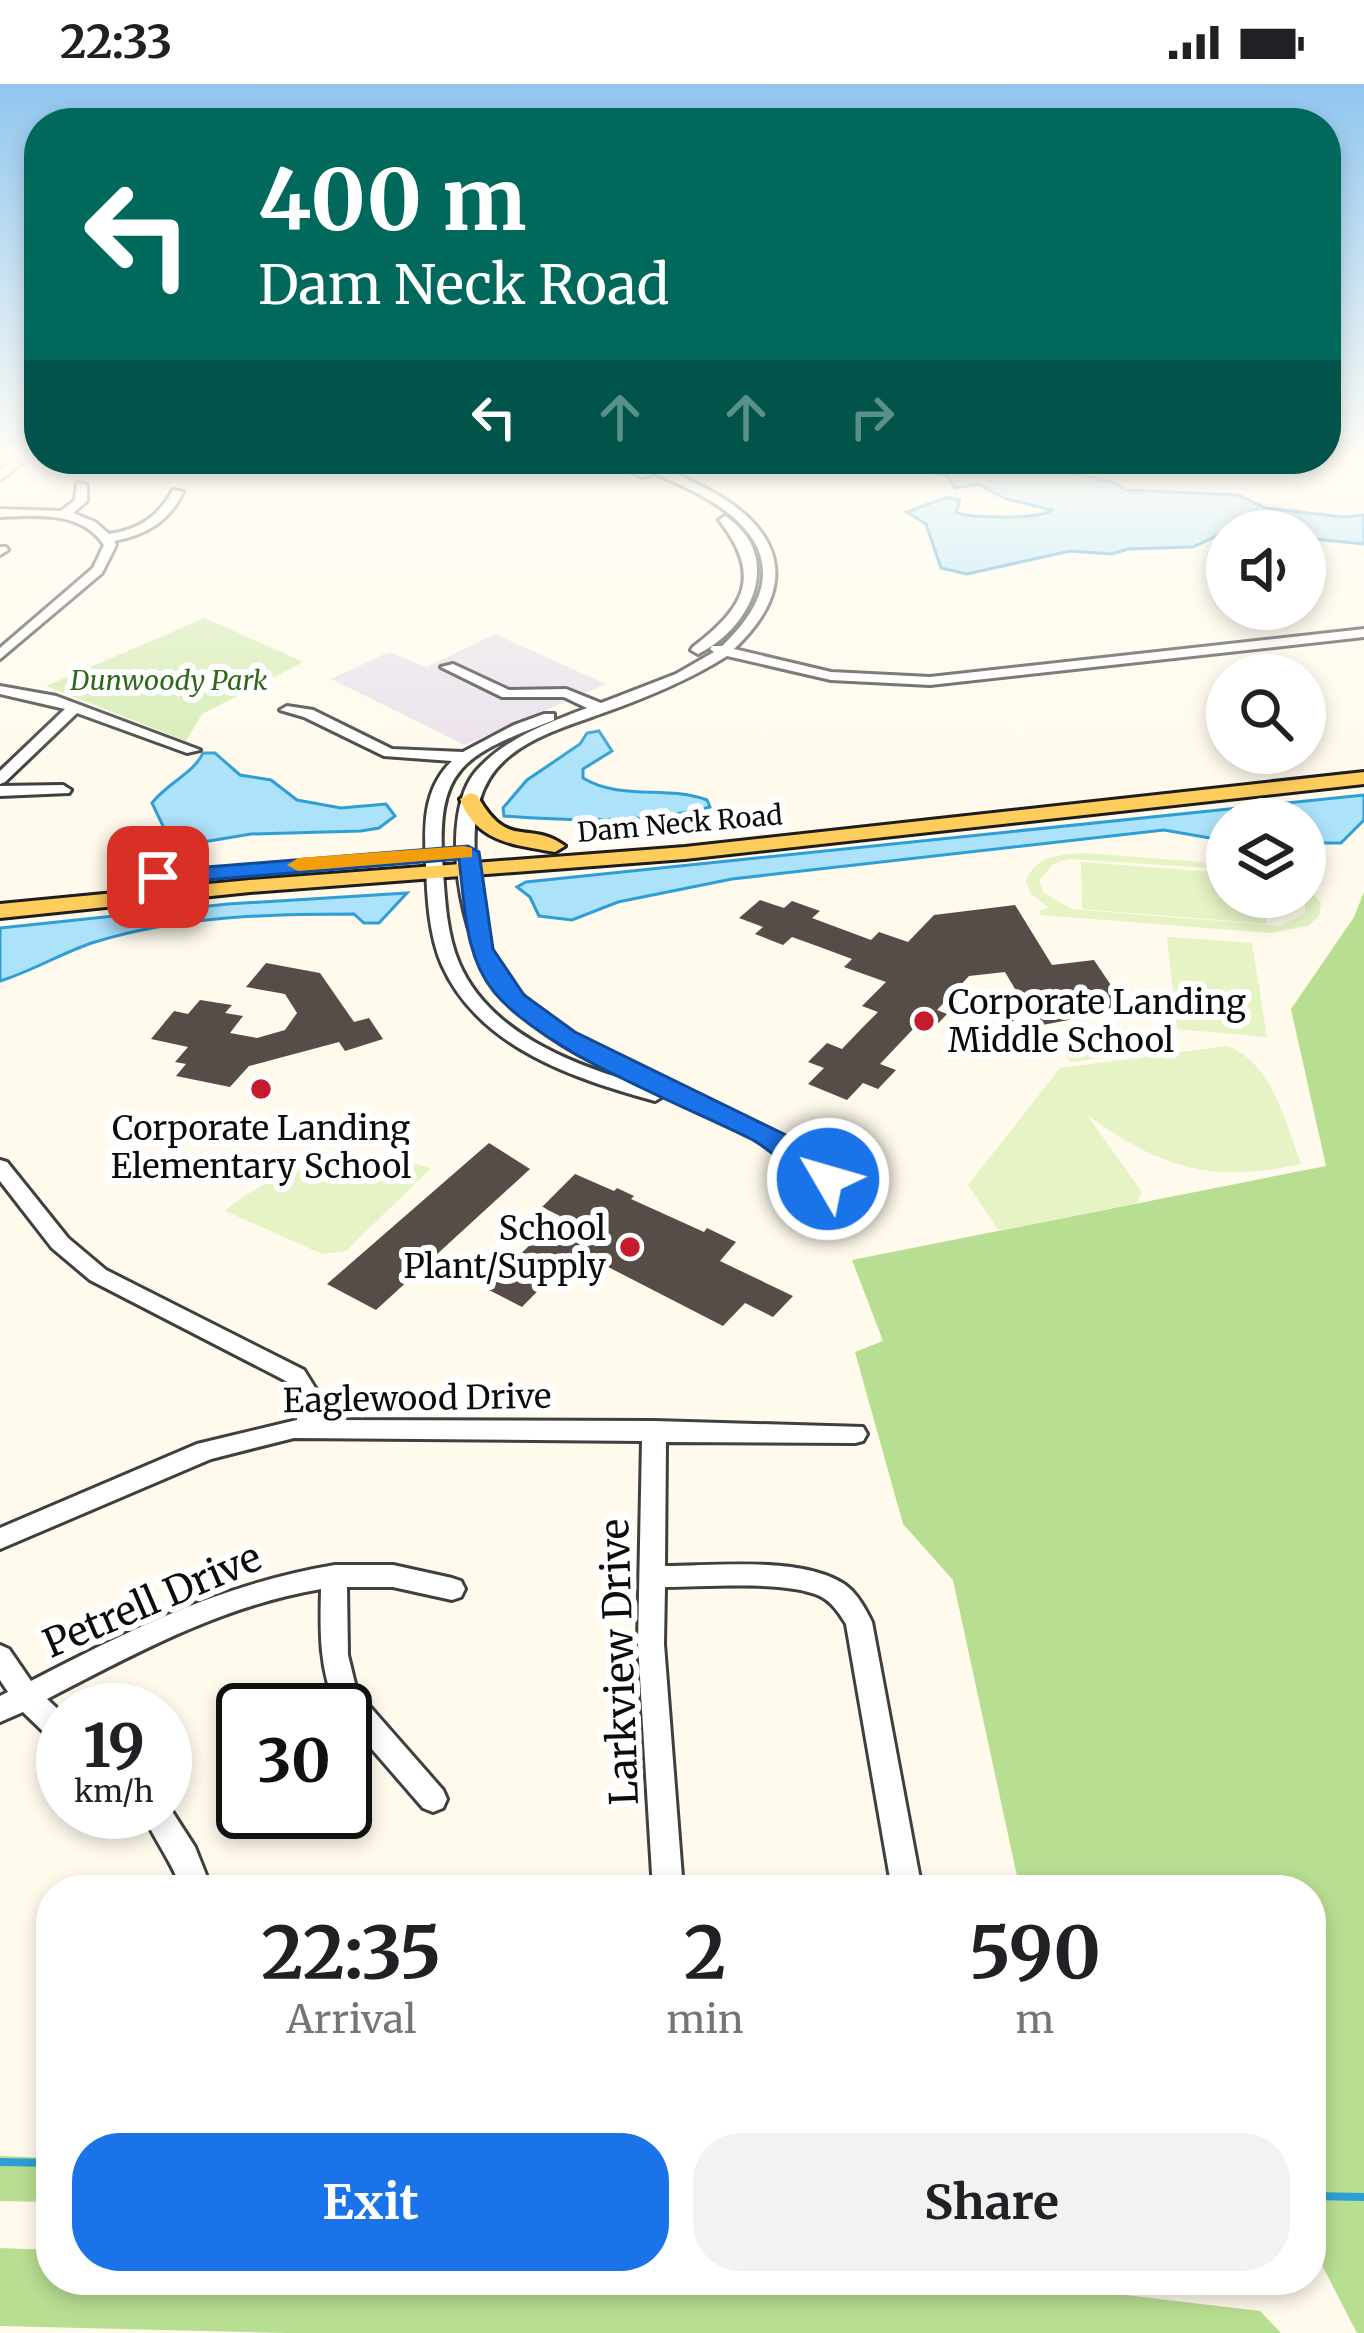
<!DOCTYPE html>
<style>
:root{--surface:#fff;--page:#f2f2f2;--text:#202124;--muted:#757577;--accent:#1a73e8}
body{margin:0;font-family:Merriweather,serif;background:var(--page);color:var(--text);height:100vh;display:flex;flex-direction:column;font-size:45px;white-space:nowrap}
*{box-sizing:border-box;margin:0}
p{font-size:39px;color:var(--muted)}
.icon{flex:none;width:66px;height:66px;fill:none;stroke:currentColor;stroke-width:2;stroke-linecap:round;stroke-linejoin:round}
.map{position:relative;flex:1;overflow:hidden}
.side{position:absolute;left:36px;top:1791px;width:1290px;height:420px;display:flex;flex-direction:column;background:var(--surface);border-radius:48px;box-shadow:0 6px 18px #0003}
.side>*{flex:none}
.top-card{position:absolute;left:24px;top:24px;width:1317px;height:366px;border-radius:48px;box-shadow:0 6px 18px #0003;background:#00695c;color:#fff;overflow:hidden}
.fabs{position:absolute;left:1206px;top:426px;display:grid;gap:24px}
.fabs a{display:grid;place-items:center;width:120px;height:120px;border-radius:50%;background:var(--surface);box-shadow:0 6px 18px #0003;font-size:60px}
.speed{position:absolute;left:36px;top:1599px;display:flex;gap:24px;font-size:60px;font-weight:700;text-align:center}
.speed>*{display:grid;place-content:center;width:156px;height:156px;border-radius:50%;background:var(--surface);box-shadow:0 6px 18px #0003;line-height:1}
.speed small{font-size:30px;font-weight:400}
.speed .limit{border:6px solid #111;border-radius:18px;background:#fff;color:#111}
.pin{position:absolute;display:grid;place-items:center;width:102px;height:102px;color:#fff;margin:-51px;border-radius:24px;box-shadow:0 6px 18px #0006}
.me{position:absolute;width:132px;margin:-66px;rotate:308deg;stroke-linejoin:round;filter:drop-shadow(0 0 9px #0008)}
.turn{display:flex;align-items:center;gap:42px;height:252px;padding:0 36px;font-size:54px}
.turn .icon{width:156px;height:156px;stroke-width:2.5}
.turn b{display:block;font-size:84px;line-height:102px}
.lanes{display:flex;align-items:center;height:114px;padding:0 36px;background:#0003;justify-content:center;gap:60px;direction:ltr}
.lanes .off{opacity:.35}
.eta{display:flex;justify-content:space-evenly;align-items:center;height:204px;text-align:center}
.eta b{font-size:72px;font-weight:700;line-height:84px}
.cta{display:flex;gap:24px;margin-top:auto;padding:24px 36px}
.cta a{flex:1;height:138px;border-radius:48px;background:var(--accent);color:#fff;font-size:48px;font-weight:700;line-height:138px;text-align:center}
.cta a+a{background:var(--page);color:var(--text)}
.status{display:flex;justify-content:space-between;align-items:center;height:84px;padding:0 60px;background:var(--surface);direction:ltr}
.status svg{height:33px;fill:currentColor}
.map>svg:first-child{display:block}
.industrial{fill:#eae0ec}
.green{fill:#d4ecb3}
.forest{fill:#b8de91}
.pitch{fill:#e6f3c5}
.water{fill:#ace2fa;stroke:#2e9ed6;stroke-width:3}
.lines{fill:none;stroke-linecap:round;stroke-linejoin:round}
.stream{stroke:#2e9ed6;stroke-width:8}
.building{fill:#564c48}
.minor-casing{stroke:#3f3f3f;stroke-width:6}
.major-casing{stroke:#1d1d1d;stroke-width:6}
.minor{fill:#fff;fill-rule:evenodd}
.major{fill:#ffcd5c;fill-rule:evenodd}
.route{fill:#1a73e8;stroke:#114b97;stroke-width:3}
.slow{fill:#f59e0b}
.poi-dot{fill:#c61b2e;stroke:#fff;stroke-width:4.5}
.labels{text-anchor:middle;stroke-width:12;stroke-linejoin:round;paint-order:stroke}
.far-park-label{font-size:27px;font-style:italic;fill:#2e6818;stroke:#fff}
.far-street-label{font-size:27px;fill:#0c0c0c;stroke:#fff}
.poi-label{font-size:33px;fill:#0c0c0c;stroke:#fff;text-anchor:start}
.street-label{font-size:33px;fill:#0c0c0c;stroke:#fff}
.near-street-label{font-size:39px;fill:#0c0c0c;stroke:#fff}
</style>
<div class="status"><b>22:33</b><svg viewBox="0 0 49 12"><path d="M0 12V9h3v3zM5 12V6h3v6zM10 12V3h3v9zM15 12V0h3v12zM26 1h20v11H26zM47 4h2v5h-2z"/></svg></div>
<div class="map">
<svg width="1364" height="2249" viewBox="0 0 1364 2249">
<rect width="100%" height="100%" fill="#fffaec"/>
<polygon class="industrial" points="495,550 606,600 465,661 331,595 389,568 427,583"/>
<polygon class="green" points="205,534 303,578 202,630 186,657 46,602"/>
<g class="forest">
<polygon points="1364,808 1364,2249 1357,2249 1311,2160 1311,1806 1020,1806 953,1496 903,1440 855,1268 883,1257 852,1176 1326,1082 1291,925 1354,833"/>
<polygon points="0,2072 51,2074 51,2118 0,2117"/>
<polygon points="0,2164 51,2166 51,2196 948,2196 1024,2199 1260,2227 1281,2249 287,2249 0,2242"/>
</g>
<g class="pitch">
<path d="M1086,769l141,11v5l-158,-10 -16,5 -14,17 4,11 28,17 209,17 25,-13v-29l16,19 -2,13 -11,10 -38,7 -229,-18 -1,-5 9,-2 -18,-14 -5,-13c10,-26 35,-27 60,-28z"/>
<polygon points="1081,778 1227,789 1227,813 1263,813 1267,840 1082,825"/>
<polygon points="1167,853 1252,859 1267,953 1177,945"/>
<polygon points="1139,943 1154,967 1070,978 1056,954"/>
<path d="M1227,962c44,15 59,77 74,118 -91,20 -140,4 -214,-49l55,77 -5,11 -138,28 -31,-46 92,-117z"/>
<path d="M360,1073l34,1 37,10 -85,83 -24,3 -97,-43c40,-34 84,-47 135,-54z"/>
</g>
<g class="water">
<path d="M903,376h68l38,8 27,-4 80,19 9,7 113,5 28,13 78,9 20,-2v29l-59,-6v-7h-78l-34,16 -65,2 -16,5 -42,-3 -103,23 -26,-6 -15,-44 -19,-12 40,-15 13,3 -4,12c13,7 85,7 96,-2l-46,-11 -28,-15 -23,4 -8,-13 -27,-4z"/>
<path d="M599,647l13,20 -29,18v9c38,23 84,7 124,22l3,7c-60,16 -144,14 -206,9l-1,-8 24,-28 53,-36 7,-11z"/>
<path d="M203,669h12l25,22 31,5 26,20 44,8 45,-4 9,12 -16,12 -18,3 -110,3 -78,13 -21,-44c14,-19 42,-30 51,-50z"/>
<polygon points="1364,711 1364,736 1341,759 1305,759 1305,735 1227,735 1227,757 1164,746 732,795 618,818 572,836 539,832 530,813 517,803 526,798"/>
<path d="M407,809l-28,30h-15l-10,-9c-86,0 -175,2 -259,28 -32,10 -62,29 -95,39v-53l228,-24z"/>
</g>
<g class="lines">
<g class="stream">
<polyline points="0,2078 51,2079"/>
<polyline points="1311,2112 1364,2113"/>
</g>
</g>
<g class="building">
<polygon points="760,816 784,824 792,817 820,827 812,834 871,856 879,848 908,858 934,831 1015,821 1052,881 1094,876 1127,925 1037,942 1005,888 969,892 937,926 947,930 930,948 916,942 880,980 896,986 878,1005 863,999 847,1016 808,1000 824,984 808,978 827,959 842,965 863,943 878,928 862,922 886,898 844,883 852,875 817,862 792,853 783,861 755,850 763,843 739,834"/>
<polygon points="266,879 320,889 354,938 369,934 383,955 345,967 339,958 249,982 230,1003 176,992 186,980 175,978 188,963 151,955 174,927 188,930 200,916 232,921 225,929 243,932 230,949 257,954 285,946 297,929 285,910 246,903"/>
<polygon points="489,1059 530,1085 376,1226 327,1200"/>
<polygon points="575,1090 614,1107 617,1104 634,1112 631,1115 704,1148 707,1144 736,1158 720,1177 793,1212 773,1233 745,1219 723,1242 577,1167 522,1223 485,1204 560,1132 542,1123"/>
</g>
<g class="lines">
<g class="minor-casing">
<g id="minor">
<polygon points="608,376 622,376 652,391 642,393"/>
<path d="M630,376c24,0 47,14 69,25 80,39 106,97 35,164l97,23 99,5 434,-48v8l-434,48 -99,-5 -104,-24c-38,24 -82,42 -124,57 -30,11 -65,21 -91,41 -36,27 -39,65 -37,107 1,30 5,63 17,90 42,93 180,129 264,172 30,15 62,28 82,56l-10,7 -7,-2c-39,-44 -105,-65 -156,-89l-10,6c-80,-22 -176,-53 -213,-136 -13,-30 -15,-68 -16,-100 -2,-39 -3,-76 26,-104l-68,-5 -80,-39 -24,-7 7,-4 26,4 79,39 71,3 51,-27 30,-11h10v6c-92,36 -119,46 -111,151 2,30 4,64 16,92 30,70 113,101 180,121 -51,-23 -108,-51 -143,-97 -34,-44 -60,-171 -19,-217 29,-32 71,-47 110,-62l-23,-11h-62l-61,-30 12,-3 56,26 57,-1 35,14 75,-29 38,-22 -4,-3 2,-3h10c65,-61 50,-113 -25,-153 -22,-12 -49,-20 -67,-33z"/>
<polygon points="12,377 22,379 0,396 0,387"/>
<path d="M77,399l10,2v16l-14,12 22,9 14,12c30,-4 50,-18 64,-44l10,2c-14,30 -38,43 -69,49l2,4 -14,28 -102,86v-11l93,-80 11,-23c-22,-34 -68,-30 -104,-28v-8l61,2 14,-11z"/>
<path d="M725,432c60,40 27,112 -27,138l-7,-4 2,-3c52,-40 70,-71 26,-127z"/>
<polygon points="0,463 6,463 8,466 0,471"/>
<polygon points="0,602 56,612 200,666 187,669 77,629 5,698 0,700 0,687 65,625 0,610"/>
<polygon points="63,701 71,706 69,709 0,712 0,702"/>
<path d="M0,1076l7,2 61,76 38,32 198,100 18,29 -1,21 333,1 209,6 4,7 -4,7 -8,2 -189,-1 -1,124c50,0 136,-10 179,18 13,9 21,24 28,38l50,268h-30l-46,-266c-7,-11 -14,-22 -26,-28 -35,-16 -115,-9 -155,-9l-1,57 19,246h-30l-15,-246 4,-203 -348,-3 -83,21 -211,90v-21l197,-84 100,-24 1,-20 -10,-18 -198,-102 -38,-32 -52,-67z"/>
<path d="M335,1481h58l59,13 9,3 4,8 -4,8 -9,3 -59,-13h-46l1,68 9,37 86,98 4,9 -4,9 -10,4 -10,-4 -78,-90v-8l-8,-1c-18,-40 -17,-77 -16,-120 -100,17 -185,64 -274,110l16,15v31l-10,-4 -30,-29 -23,10v-26l8,-4 -8,-12v-35l9,4 22,32c100,-52 191,-97 304,-116z"/>
<path d="M166,1718l29,45 17,43h-30c-10,-28 -28,-51 -40,-78h23z"/>
</g>
</g>
<g class="major-casing">
<g id="major">
<polygon points="1364,688 1364,700 685,775 250,808 0,834 0,820 250,796 685,763"/>
<path d="M470,709l7,2c31,57 52,24 88,51l-10,6c-41,-7 -79,-10 -95,-53z"/>
</g>
</g>
<use href="#minor" class="minor"/>
<use href="#major" class="major"/>
</g>
<linearGradient id="sky" x2="0" y2="1"><stop stop-color="#90c6ef"/><stop offset="0.54" stop-color="#fffdf6"/><stop offset="1" stop-color="#fffdf6" stop-opacity="0"/></linearGradient>
<rect width="1364" height="690" fill="url(#sky)"/>
<path class="route" d="M468,762l11,6 14,97 31,46 51,37 215,105 47,36 4,6 -4,7c-26,7 -62,-35 -86,-47 -72,-36 -207,-87 -257,-147 -30,-37 -29,-87 -35,-133l-301,25 -11,-7 11,-6z"/>
<polygon class="slow" points="464,762 472,764 472,773 298,787 287,781 298,774"/>
<g class="poi-dot">
<circle cx="924" cy="937" r="12"/>
<circle cx="261" cy="1005" r="12"/>
<circle cx="630" cy="1163" r="12"/>
</g>
<g class="labels">
<g class="far-park-label">
<text x="169" y="606">Dunwoody Park</text>
</g>
<g class="far-street-label">
<text transform="translate(680 740) rotate(-5)" y="9">Dam Neck Road</text>
</g>
<g class="poi-label">
<text x="948" y="930">Corporate Landing<tspan x="948" dy="38">Middle School</tspan></text>
<text x="261" y="1056" text-anchor="middle">Corporate Landing<tspan x="261" dy="38">Elementary School</tspan></text>
<text x="606" y="1156" text-anchor="end">School<tspan x="606" dy="38">Plant/Supply</tspan></text>
</g>
<g class="street-label">
<text transform="translate(417 1314) rotate(-1)" y="12">Eaglewood Drive</text>
</g>
<g class="near-street-label">
<text transform="translate(152 1516) rotate(-23)" y="14">Petrell Drive</text>
<text transform="translate(619 1578) rotate(-92)" y="14">Larkview Drive</text>
</g>
</g>
</svg>
<div class="fabs">
<a><svg class="icon" aria-label="sound" viewBox="0 0 24 24"><path d="M4 9h4l5-4v14l-5-4H4zM17 9q2 3 0 6"/></svg></a>
<a><svg class="icon" aria-label="search" viewBox="0 0 24 24"><circle cx="10" cy="10" r="6"/><path d="M15 15l6 6"/></svg></a>
<a><svg class="icon" aria-label="layers" viewBox="0 0 24 24"><path d="M12 4l9 5-9 5-9-5zM3 14l9 5 9-5"/></svg></a>
</div>
<div class="speed"><div>19<small>km/h</small></div><div class="limit">30</div></div>
<div class="pin" style="left:158px;top:793px;background:#d93025"><svg class="icon" aria-label="arrive" viewBox="0 0 24 24"><path d="M6 21V4h12l-3 4 3 4H6"/></svg></div>
<svg class="me" style="left:828px;top:1095px" viewBox="-20 -20 40 40"><circle r="17" fill="#1a73e8" stroke="#fff" stroke-width="3"/><path d="M0-11L8 9 0 5-8 9z" fill="#fff"/></svg>
<div class="top-card">
<div class="turn"><svg class="icon" aria-label="left" viewBox="0 0 24 24"><path d="M17 20v-9H6M10 6l-5 5 5 5"/></svg><div><b>400 m</b>Dam Neck Road</div></div>
<div class="lanes"><svg class="icon" aria-label="left" viewBox="0 0 24 24"><path d="M17 20v-9H6M10 6l-5 5 5 5"/></svg><svg class="icon off" aria-label="ahead" viewBox="0 0 24 24"><path d="M12 20V5M6 11l6-6 6 6"/></svg><svg class="icon off" aria-label="ahead" viewBox="0 0 24 24"><path d="M12 20V5M6 11l6-6 6 6"/></svg><svg class="icon off" aria-label="right" viewBox="0 0 24 24"><path d="M7 20v-9h11M14 6l5 5-5 5"/></svg></div>
</div>
<section class="side">
<div class="eta">
<div><b>22:35</b><p>Arrival</p></div>
<div><b>2</b><p>min</p></div>
<div><b>590</b><p>m</p></div>
</div>
<div class="cta"><a>Exit</a><a>Share</a></div>
</section>
</div>
